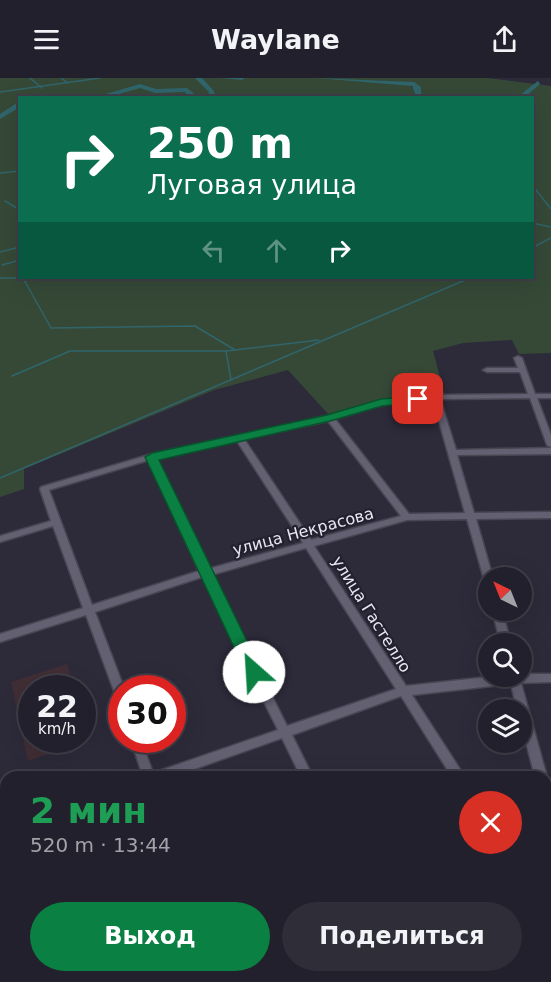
<!DOCTYPE html>
<html lang="ru">
<meta charset="utf-8">
<style>
:root{--surface:#22202c;--page:#2e2d38;--text:#f1f3f6;--muted:#a2a3a9;--line:#3f3e48;--accent:#0b8043}
body{margin:0;font-family:"DejaVu Sans",sans-serif;background:var(--page);color:var(--text);height:100vh;display:flex;flex-direction:column;font-size:22px;white-space:nowrap}
*{box-sizing:border-box;margin:0}
p{font-size:20px;color:var(--muted)}
.icon{flex:none;width:33px;height:33px;fill:none;stroke:currentColor;stroke-width:2;stroke-linecap:round;stroke-linejoin:round}
.map{position:relative;flex:1;overflow:hidden}
.side{position:absolute;left:0px;top:693px;width:552px;height:212px;display:flex;flex-direction:column;background:var(--surface);border-radius:18px 18px 0 0;box-shadow:0 6px 24px #0002,0 0 0 2px var(--line)}
.side>*{flex:none}
.banner{position:absolute;left:18px;top:18px;width:516px;height:183px;border-radius:0px;box-shadow:0 6px 24px #0002,0 0 0 2px var(--line);background:#0b6e4f;color:#fff;overflow:hidden}
.needle{width:39px;rotate:317deg}
.controls{position:absolute;left:478px;top:489px;display:grid;gap:12px}
.controls a{display:grid;place-items:center;width:54px;height:54px;border-radius:50%;background:var(--surface);box-shadow:0 6px 24px #0002,0 0 0 2px var(--line);font-size:30px}
.speed{position:absolute;left:18px;top:597px;display:flex;gap:12px;font-size:30px;font-weight:700;text-align:center}
.speed>*{display:grid;place-content:center;width:78px;height:78px;border-radius:50%;background:var(--surface);box-shadow:0 6px 24px #0002,0 0 0 2px var(--line);line-height:1}
.speed small{font-size:15px;font-weight:400}
.speed .limit{border:9px solid #d22;background:#fff;color:#111}
.pin{position:absolute;display:grid;place-items:center;width:51px;height:51px;color:#fff;margin:-26px;border-radius:12px;box-shadow:0 3px 9px #0006}
.me{position:absolute;width:66px;margin:-33px;rotate:334deg;stroke-linejoin:round;filter:drop-shadow(0 0 4px #0008)}
.turn{display:flex;align-items:center;gap:21px;height:126px;padding:0 30px;font-size:27px}
.turn .icon{width:78px;height:78px;stroke-width:2.5}
.turn b{display:block;font-size:42px;line-height:51px}
.lanes{display:flex;align-items:center;height:57px;padding:0 30px;background:#0003;justify-content:center;gap:30px;direction:ltr}
.lanes .off{opacity:.35}
.round{display:grid;place-items:center;flex:none;width:63px;height:63px;border-radius:32px;background:var(--page)}
.headline{display:flex;align-items:center;justify-content:space-between;height:102px;padding:0 30px}
h1{font-size:36px;font-weight:700;line-height:45px;color:#1e9e55}
.action{display:flex;gap:12px;margin-top:auto;padding:12px 30px}
.action a{flex:1;height:69px;border-radius:36px;background:var(--accent);color:#fff;font-size:24px;font-weight:700;line-height:69px;text-align:center}
.action a+a{background:var(--page);color:var(--text)}
header{display:flex;justify-content:space-between;align-items:center;height:78px;padding:0 30px;background:var(--surface);font-size:27px;font-weight:700}
.map>svg:first-child{display:block}
.industrial{fill:#412e35}
.green{fill:#364937;fill-rule:evenodd}
.lines{fill:none;stroke-linecap:round;stroke-linejoin:round}
.stream{stroke:#30656c;stroke-width:1.5}
.river{fill:#30656c;fill-rule:evenodd}
.street-casing{stroke:#484653;stroke-width:3}
.street{fill:#626071;fill-rule:evenodd}
.route{fill:#0b8043;stroke:#07532c;stroke-width:1.5}
.labels{text-anchor:middle;stroke-width:4.5;stroke-linejoin:round;paint-order:stroke}
.street-label{font-size:16px;fill:#e9e7f1;stroke:#23212f}
</style>
<header><svg class="icon" aria-label="menu" viewBox="0 0 24 24"><path d="M4 6h16M4 12h16M4 18h16"/></svg>Waylane<svg class="icon" aria-label="share" viewBox="0 0 24 24"><path d="M12 15V3M7 8l5-5 5 5M5 13v7h14v-7"/></svg></header>
<div class="map">
<svg width="551" height="904" viewBox="0 0 551 904">
<rect width="100%" height="100%" fill="#2d2b3a"/>
<polygon class="industrial" points="67,586 74,610 32,610 32,662 82,662 83,643 88,662 28,683 11,604"/>
<path class="green" d="M0,0h488l63,8v267l-32,1 -7,-14 -49,3 -30,8 12,45 -65,5 -50,15 -42,-46 -74,20 -190,79v20l-24,8zM369,2l45,3 5,11 8,3 105,1v180h-512v-180l400,-1 -10,-12z"/>
<g class="lines">
<g class="stream">
<polyline points="30,0 42,10"/>
<polyline points="61,0 68,5"/>
<polyline points="0,14 100,0"/>
<polyline points="532,62 532,67"/>
<polyline points="0,95 20,93"/>
<polyline points="17,106 20,105"/>
<polyline points="532,107 551,131"/>
<polyline points="5,123 20,132"/>
<polyline points="532,145 551,149"/>
<polyline points="532,170 551,160"/>
<polyline points="0,174 20,169"/>
<polyline points="2,187 20,182"/>
<polyline points="0,200 20,200"/>
<polyline points="23,200 51,250 195,248 235,272"/>
<polyline points="226,273 231,302"/>
<polyline points="12,298 70,273 226,273 319,262"/>
<polyline points="0,400 470,200"/>
</g>
<g class="river">
<polygon points="195,0 202,0 214,13 215,20 209,20 209,14"/>
<polygon points="221,0 245,0 242,2"/>
<polygon points="316,0 414,4 421,9 421,16 428,20 416,18 412,8"/>
<polygon points="538,3 540,6 524,20 516,20"/>
<polygon points="140,6 156,11 187,10 196,17 196,20 189,20 185,14 155,15 140,10 105,20 92,20"/>
<polygon points="20,23 20,29 0,41 0,36"/>
</g>
<g class="street-casing">
<g id="street">
<path d="M518,278l4,2 13,36h16v4h-14l14,37v12l-4,-2 -17,-47 -90,1 16,51 95,-2v6l-94,1 17,58 77,-1v6l-75,1 17,59h-4v5l-3,-2 -2,-2 -17,-60 -60,1 -93,26 92,140 91,-10h25v-2h29v8l-30,1 26,94 -1,2v-2h-11l-13,-50v-17h-5l-6,-26 -99,11 53,82h-13l-51,-81 -109,39 21,42h-12l-19,-39 -110,39h-29l-12,-37h10l12,33 125,-43 -76,-153 -107,35 29,76h-2v15l-4,-1 -1,-3 -31,-84 -86,27v-8l83,-26 -30,-82 -53,16v-6l51,-15 -11,-32 1,-2 111,-33 176,-38 53,-15 55,-6 92,-1 -8,-22h-33l-4,-2 4,-2h31l-4,-10zM433,322l32,113 -56,1 -74,-95 47,-14zM328,343l73,95 -90,24 -67,-101zM237,363l66,102 -95,26 -51,-110zM149,382l50,111 -107,34 -43,-115zM306,470l90,141 -109,37 -76,-151z"/>
<polygon points="492,532 502,532 511,566 501,566"/>
<polygon points="546,713 551,717 551,744 546,741"/>
<rect x="546" y="750" width="5" height="12"/>
<polygon points="6,752 6,764 0,766 0,754"/>
<polygon points="551,806 551,820 546,822 546,808"/>
<polygon points="211,898 225,898 227,904 213,904"/>
<polygon points="354,898 376,898 372,904 351,904"/>
<polygon points="403,898 418,898 420,904 406,904"/>
</g>
</g>
<use href="#street" class="street"/>
</g>
<polygon class="route" points="418,318 422,319 422,324 382,328 330,343 159,382 262,594 260,599 248,599 145,379 152,375 327,337 381,321"/>
<g class="labels">
<g class="street-label">
<text transform="translate(303 453) rotate(-15)" y="6">улица Некрасова</text>
<text transform="translate(372 536) rotate(58)" y="6">улица Гастелло</text>
</g>
</g>
</svg>
<div class="controls">
<a><svg class="needle" viewBox="-14 -14 28 28"><path d="M0-13l5 13h-10z" fill="#e53935"/><path d="M0 13l5-13h-10z" fill="#a2a3a9"/></svg></a>
<a><svg class="icon" aria-label="search" viewBox="0 0 24 24"><circle cx="10" cy="10" r="6"/><path d="M15 15l6 6"/></svg></a>
<a><svg class="icon" aria-label="layers" viewBox="0 0 24 24"><path d="M12 4l9 5-9 5-9-5zM3 14l9 5 9-5"/></svg></a>
</div>
<div class="speed"><div>22<small>km/h</small></div><div class="limit">30</div></div>
<div class="pin" style="left:418px;top:321px;background:#d93025"><svg class="icon" aria-label="arrive" viewBox="0 0 24 24"><path d="M6 21V4h12l-3 4 3 4H6"/></svg></div>
<svg class="me" style="left:254px;top:594px" viewBox="-20 -20 40 40"><circle r="19" fill="#fff"/><path d="M0-13L10 11 0 6-10 11z" fill="#0b8043"/></svg>
<div class="banner">
<div class="turn"><svg class="icon" aria-label="right" viewBox="0 0 24 24"><path d="M7 20v-9h11M14 6l5 5-5 5"/></svg><div><b>250 m</b>Луговая улица</div></div>
<div class="lanes"><svg class="icon off" aria-label="left" viewBox="0 0 24 24"><path d="M17 20v-9H6M10 6l-5 5 5 5"/></svg><svg class="icon off" aria-label="ahead" viewBox="0 0 24 24"><path d="M12 20V5M6 11l6-6 6 6"/></svg><svg class="icon" aria-label="right" viewBox="0 0 24 24"><path d="M7 20v-9h11M14 6l5 5-5 5"/></svg></div>
</div>
<section class="side">
<div class="headline"><div><h1>2 мин</h1><p>520 m · 13:44</p></div><a class="round" style="background:#d93025;color:#fff"><svg class="icon" aria-label="close" viewBox="0 0 24 24"><path d="M6 6l12 12M18 6L6 18"/></svg></a></div>
<div class="action"><a>Выход</a><a>Поделиться</a></div>
</section>
</div>
